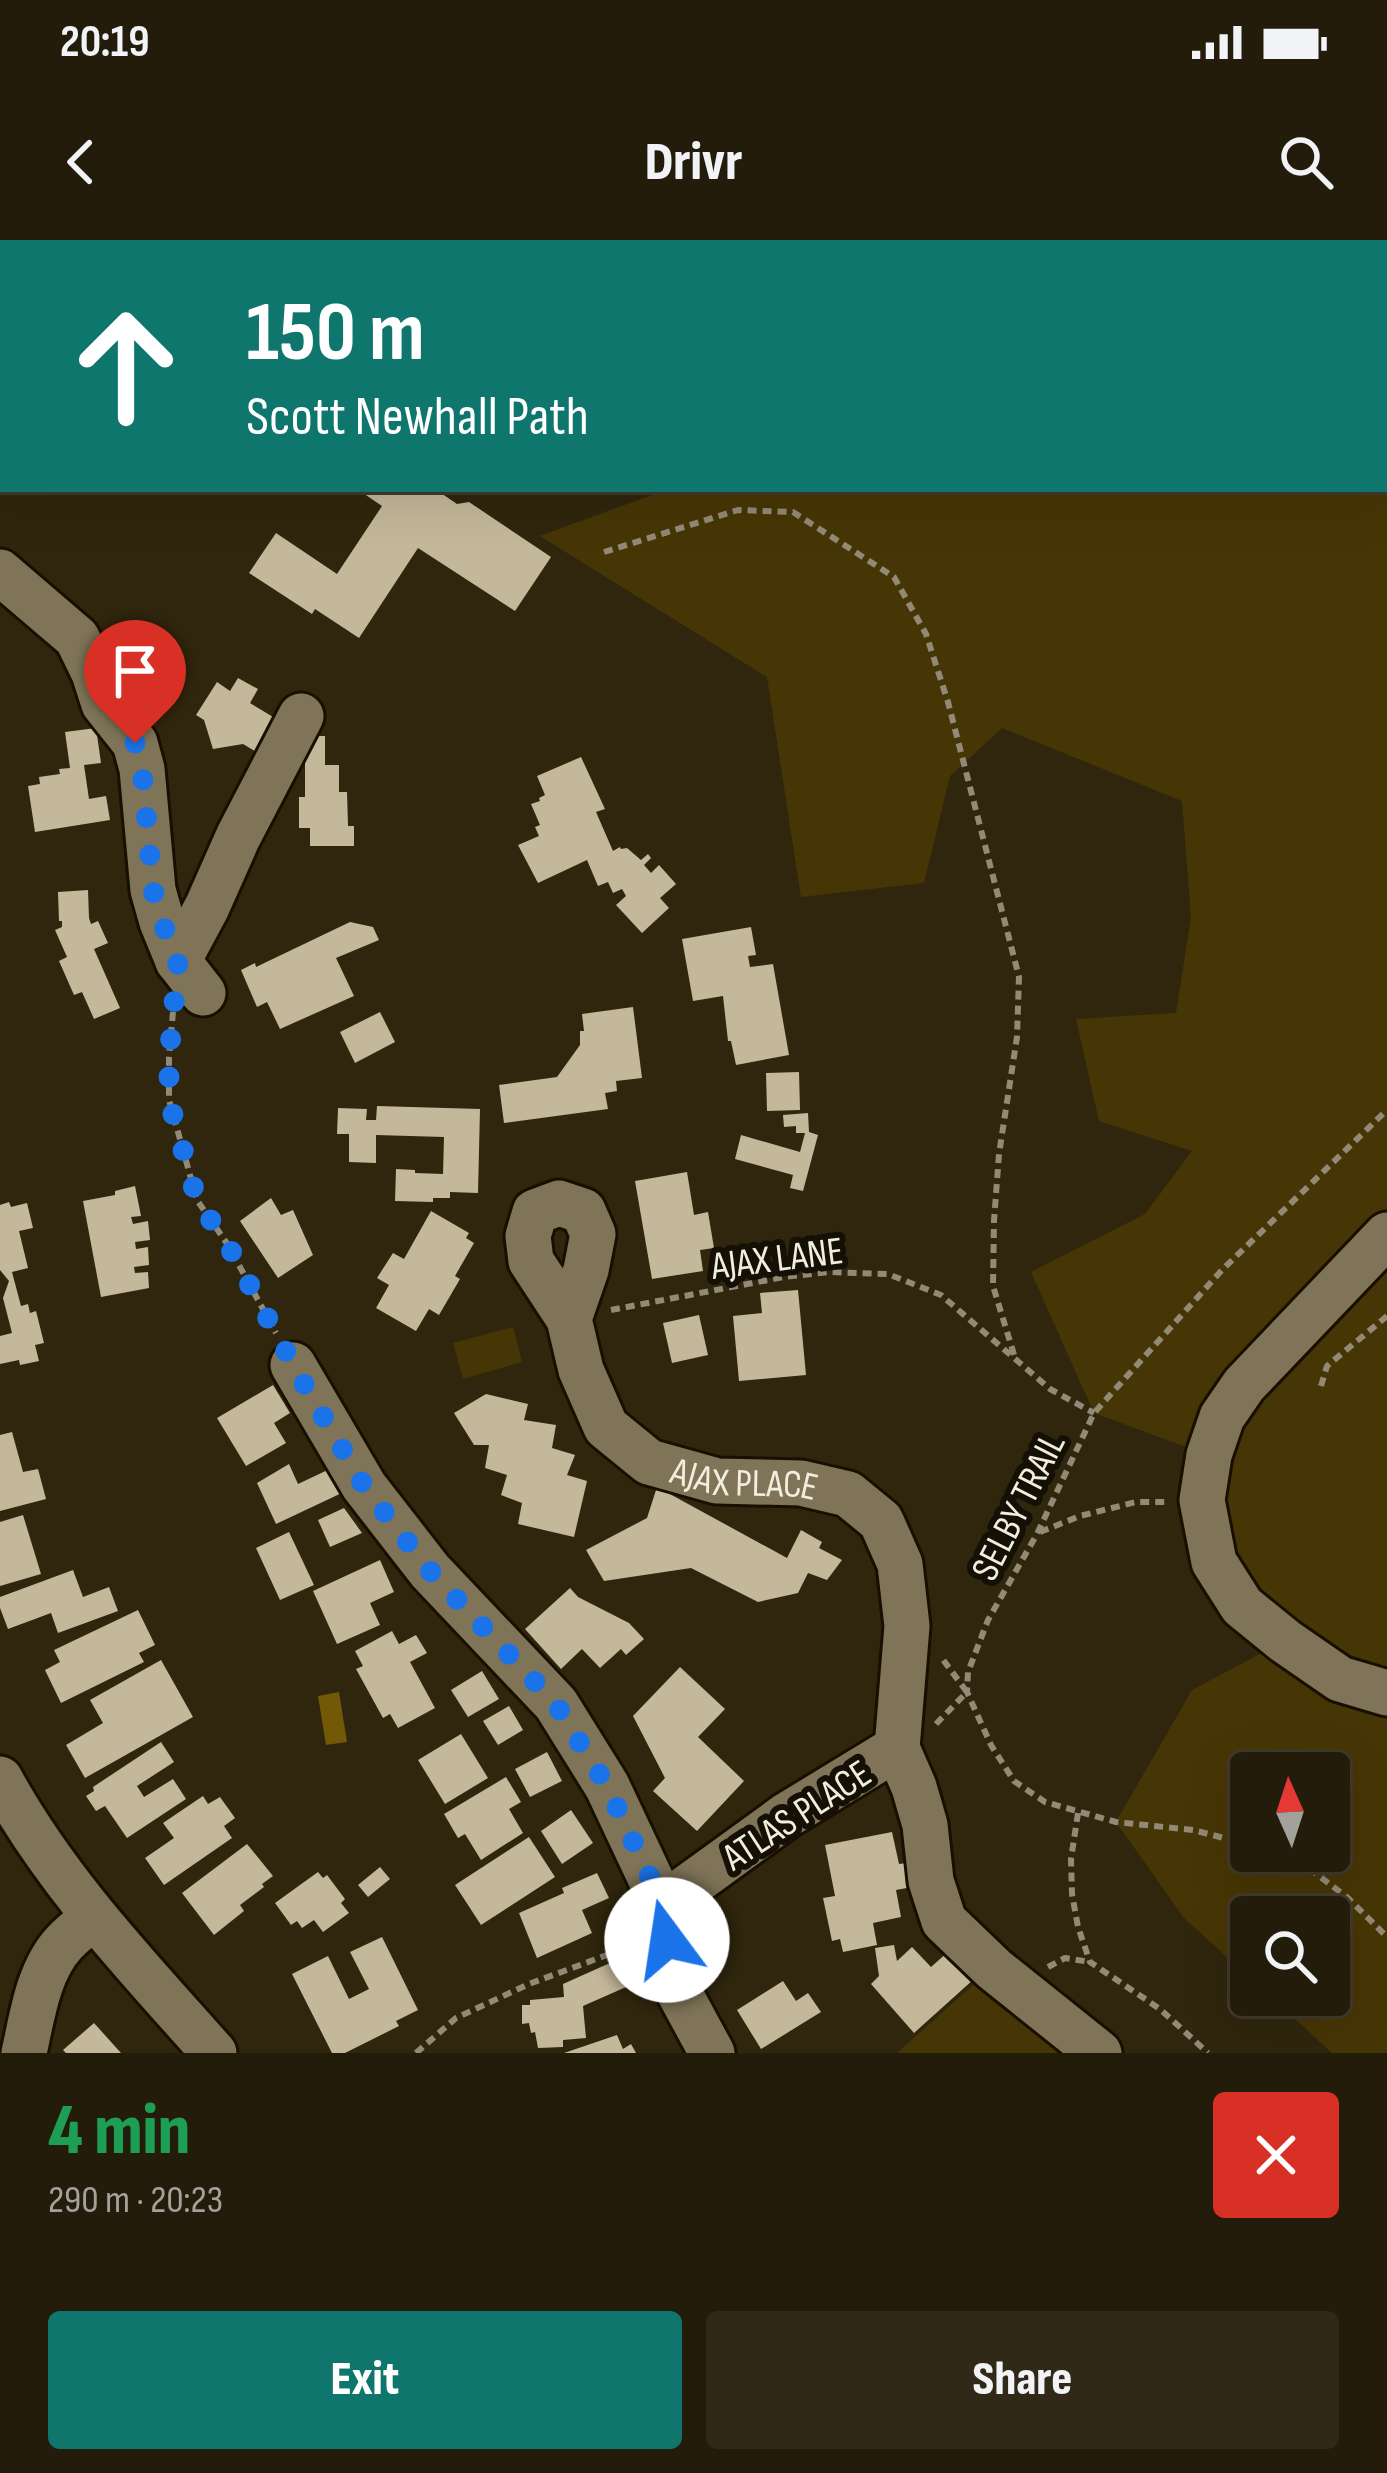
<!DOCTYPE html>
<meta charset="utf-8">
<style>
:root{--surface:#241c0a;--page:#302918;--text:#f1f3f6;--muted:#a3a19c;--line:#413a2b;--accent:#0f766e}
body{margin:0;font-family:"Sofia Sans Condensed",sans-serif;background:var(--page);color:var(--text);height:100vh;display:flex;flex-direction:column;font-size:45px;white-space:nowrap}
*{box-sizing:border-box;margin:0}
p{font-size:39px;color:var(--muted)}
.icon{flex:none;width:66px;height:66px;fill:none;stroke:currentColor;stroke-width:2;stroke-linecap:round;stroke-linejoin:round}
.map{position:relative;height:1813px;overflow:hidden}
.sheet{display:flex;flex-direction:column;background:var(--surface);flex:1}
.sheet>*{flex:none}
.hud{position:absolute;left:0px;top:0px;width:1389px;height:252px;box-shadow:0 12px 48px #0002,0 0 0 3px var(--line);background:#0f766e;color:#fff;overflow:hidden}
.needle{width:78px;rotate:357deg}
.buttons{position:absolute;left:1230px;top:1512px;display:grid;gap:24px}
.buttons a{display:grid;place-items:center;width:120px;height:120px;border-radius:12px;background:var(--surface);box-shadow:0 12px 48px #0002,0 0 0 3px var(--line);font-size:60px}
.pin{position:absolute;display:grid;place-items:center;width:102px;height:102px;color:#fff;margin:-123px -51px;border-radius:50% 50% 50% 0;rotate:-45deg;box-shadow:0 0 12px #0007}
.pin .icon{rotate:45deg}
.me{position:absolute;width:132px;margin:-66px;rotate:346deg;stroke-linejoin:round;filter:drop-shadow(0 0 9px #0008)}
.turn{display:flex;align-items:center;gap:42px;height:252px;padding:0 48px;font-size:54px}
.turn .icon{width:156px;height:156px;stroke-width:2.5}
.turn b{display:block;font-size:84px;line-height:102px}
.round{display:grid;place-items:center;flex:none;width:126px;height:126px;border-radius:12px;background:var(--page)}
.head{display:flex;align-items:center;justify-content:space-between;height:204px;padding:0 48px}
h1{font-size:72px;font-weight:800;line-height:90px;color:#1e9e55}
.action{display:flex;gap:24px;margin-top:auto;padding:24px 48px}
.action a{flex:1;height:138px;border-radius:12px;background:var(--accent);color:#fff;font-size:48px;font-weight:800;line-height:138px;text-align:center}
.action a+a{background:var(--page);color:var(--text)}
.status{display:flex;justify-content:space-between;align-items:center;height:84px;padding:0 60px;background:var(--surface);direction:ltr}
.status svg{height:33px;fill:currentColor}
header{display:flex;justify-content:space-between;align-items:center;height:156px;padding:0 48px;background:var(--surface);font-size:54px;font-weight:800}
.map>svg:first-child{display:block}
.green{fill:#473605;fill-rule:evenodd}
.water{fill:#725807}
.building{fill:#c4b89a}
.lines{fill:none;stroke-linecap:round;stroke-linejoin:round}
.minor-casing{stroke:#180f00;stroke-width:51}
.path{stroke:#928a76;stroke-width:6;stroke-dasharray:9 6;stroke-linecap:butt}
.minor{stroke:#7f7458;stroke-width:45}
.route{stroke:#1a73e8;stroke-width:21;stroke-dasharray:0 37.8}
.labels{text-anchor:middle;stroke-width:12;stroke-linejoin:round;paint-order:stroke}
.street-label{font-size:39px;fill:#f3edde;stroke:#141006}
</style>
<div class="status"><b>20:19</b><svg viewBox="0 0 49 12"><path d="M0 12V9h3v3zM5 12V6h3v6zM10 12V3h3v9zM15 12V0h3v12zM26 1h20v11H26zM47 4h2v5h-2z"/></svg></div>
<header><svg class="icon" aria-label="back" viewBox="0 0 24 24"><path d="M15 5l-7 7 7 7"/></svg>Drivr<svg class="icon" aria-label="search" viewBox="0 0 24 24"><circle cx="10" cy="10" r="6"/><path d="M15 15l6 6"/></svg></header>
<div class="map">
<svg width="1387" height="1813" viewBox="0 0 1387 1813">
<rect width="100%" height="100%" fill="#30260d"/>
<g class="green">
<path d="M686,0h701v1813h-55l-63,-58h60v-78h-78v62l-67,-61 -68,-96 76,-132 92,-49 -42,-35 -34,-151 -114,-42 -63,-141 114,-58 47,-63 -93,-30 -23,-102 100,-6 15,-96 -9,-116 -180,-73 -52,48 -26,107 -123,14 -34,-220 -227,-141 128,-47h718v-246h-703zM1251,1533h78v78h-78z"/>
<polygon points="513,1087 522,1122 463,1139 453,1103"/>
<polygon points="983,1736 1079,1813 897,1813"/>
</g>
<polygon class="water" points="339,1452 347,1502 326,1505 318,1456"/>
<g class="building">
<polygon points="357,249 435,249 457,264 469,262 551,317 515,371 418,308 359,398 315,369 312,374 249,333 276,293 337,334 382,266"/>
<polygon points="238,438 258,449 250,463 278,480 258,513 243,504 213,509 204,480 196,475 217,442 230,451"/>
<polygon points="96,488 101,523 84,525 89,559 106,556 110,580 35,592 28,546 40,544 39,537 60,534 59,529 70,528 65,492"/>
<polygon points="305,496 325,496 325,525 339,525 339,552 347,552 348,586 354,586 354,606 310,606 310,588 299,588 299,557 305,557"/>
<polygon points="581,517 605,569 596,572 613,611 620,607 621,609 627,608 641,620 648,614 651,618 644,625 651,633 659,625 676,644 660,658 669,668 642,693 616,665 626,656 622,649 613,653 608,642 598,646 587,620 538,643 518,605 539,596 535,587 540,585 531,564 540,561 539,558 545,555 537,536"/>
<polygon points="88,650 89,678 91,684 98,681 108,703 94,709 120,768 94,779 82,752 74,755 59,721 67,717 55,690 62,687 62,681 59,681 58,652"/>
<polygon points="350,682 373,687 379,700 336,718 354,756 280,789 267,762 257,767 241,730 255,723 256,727"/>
<polygon points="751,687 756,715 748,716 750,727 773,724 789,815 736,825 731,801 728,801 723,756 693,761 682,699"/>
<polygon points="633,767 642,838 616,841 617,851 605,853 608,869 504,883 499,845 557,837 580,805 580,791 584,791 582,774"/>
<polygon points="380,772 395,802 355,823 340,792"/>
<polygon points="799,832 800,870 767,871 766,833"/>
<polygon points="377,866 480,869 478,953 450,952 450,958 433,958 433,962 395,961 396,929 415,930 415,933 443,934 444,897 376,895 376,923 349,922 349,894 337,894 338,868 367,869 366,880 376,880"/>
<polygon points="808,873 809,892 818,895 803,951 790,948 793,935 735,919 741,895 800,912 805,893 796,893 796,886 784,887 783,875"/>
<polygon points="687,932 694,975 708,972 714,1008 700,1010 703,1031 652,1039 635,941"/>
<polygon points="135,946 141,976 131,977 133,984 148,981 150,1000 135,1002 136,1009 148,1007 149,1025 134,1027 135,1033 148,1032 149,1048 101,1057 83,961 115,955 115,951"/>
<polygon points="271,958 281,975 293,970 313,1015 278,1038 240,981"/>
<polygon points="9,962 11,967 27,963 33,988 19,991 28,1028 12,1032 21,1066 28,1064 30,1073 36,1071 44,1103 35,1105 39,1121 20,1125 19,1120 0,1124 0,1096 12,1093 3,1058 9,1041 0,1030 0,965"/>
<polygon points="431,971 469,993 466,998 474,1003 455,1036 460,1039 439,1075 429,1069 416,1091 376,1068 389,1045 377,1038 393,1013 404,1019"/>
<polygon points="798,1050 806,1135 739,1141 733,1076 762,1073 760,1053"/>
<polygon points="699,1075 708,1115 672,1123 663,1083"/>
<polygon points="273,1145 290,1173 274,1183 286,1203 246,1226 217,1178"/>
<polygon points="486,1154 528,1164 524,1180 556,1185 552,1208 575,1215 567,1235 587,1241 574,1297 518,1284 522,1263 501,1255 507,1235 485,1228 489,1205 474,1205 454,1173"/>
<polygon points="12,1192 23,1232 38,1229 46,1259 0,1271 0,1195"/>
<polygon points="289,1224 298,1244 334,1227 346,1251 276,1284 257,1243"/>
<polygon points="657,1247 787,1318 801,1290 822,1302 819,1308 842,1320 827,1340 808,1333 798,1353 758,1362 691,1328 604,1341 586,1310 647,1278"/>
<polygon points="344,1268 362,1293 330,1307 318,1280"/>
<polygon points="23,1275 41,1334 0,1346 0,1282"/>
<polygon points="289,1292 314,1345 280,1360 256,1308"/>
<polygon points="380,1320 394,1352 370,1363 380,1385 337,1404 313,1351"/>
<polygon points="73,1330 83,1357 109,1347 118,1371 58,1393 51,1373 8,1389 0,1368 0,1357"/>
<polygon points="570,1348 578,1357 629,1383 644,1399 626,1415 621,1409 600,1428 582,1409 561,1429 525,1389"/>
<polygon points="138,1370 155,1405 139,1413 144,1422 61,1463 45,1430 60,1422 54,1410"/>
<polygon points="392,1391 399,1404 416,1395 427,1413 410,1422 435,1468 398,1488 390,1474 383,1478 356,1429 363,1426 355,1411"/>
<polygon points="161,1420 193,1477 85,1538 66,1505 103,1483 90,1460"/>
<polygon points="680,1427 725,1469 698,1497 744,1541 697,1591 653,1551 665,1538 633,1476"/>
<polygon points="482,1431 499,1459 468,1477 451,1450"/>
<polygon points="509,1466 523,1490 498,1505 483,1481"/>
<polygon points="461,1494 488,1538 445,1564 418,1520"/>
<polygon points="161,1502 174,1522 137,1546 144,1557 173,1539 186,1559 127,1598 105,1566 96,1571 86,1556 94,1551 93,1547"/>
<polygon points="547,1512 562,1541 530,1557 515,1529"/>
<polygon points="506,1537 521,1562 509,1569 523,1593 481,1620 465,1594 458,1598 444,1574"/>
<polygon points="203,1556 208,1564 220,1557 235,1578 224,1586 232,1598 164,1645 145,1618 174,1598 163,1583"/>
<polygon points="571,1570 593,1603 562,1624 541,1591"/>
<polygon points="892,1592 899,1624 907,1623 912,1647 896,1650 901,1677 873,1683 877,1705 843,1712 840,1699 832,1701 823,1658 835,1656 825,1605"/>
<polygon points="529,1597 555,1637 481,1685 455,1645"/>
<polygon points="247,1604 273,1636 262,1644 264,1647 240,1665 244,1671 214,1695 182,1653"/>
<polygon points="380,1627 390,1639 368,1657 358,1645"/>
<polygon points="318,1632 323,1638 327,1635 345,1659 341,1663 349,1673 323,1692 314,1680 302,1688 297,1681 291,1685 275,1663"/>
<polygon points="597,1633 609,1658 582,1670 592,1693 537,1718 519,1673 564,1653 562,1648"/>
<polygon points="382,1697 418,1770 396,1781 399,1786 345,1813 332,1813 292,1734 328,1716 349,1759 369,1749 350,1712"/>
<polygon points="894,1705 897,1721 912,1707 931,1727 949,1711 974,1739 914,1793 871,1744 879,1736 875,1708"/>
<polygon points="630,1714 642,1740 583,1766 586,1798 563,1800 563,1807 538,1808 535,1792 531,1793 529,1783 522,1784 522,1765 530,1765 530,1760 564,1757 563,1744"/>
<polygon points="783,1741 796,1761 808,1753 821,1772 761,1809 737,1770"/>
<polygon points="94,1783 121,1813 66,1813 63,1810"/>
<polygon points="617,1795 623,1809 631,1804 636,1813 564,1813"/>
</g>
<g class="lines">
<g class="minor-casing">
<g id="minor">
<polyline points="0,332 77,398 94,433 104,464 135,503 142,529 153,650 162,682 178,721 203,753"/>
<polyline points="178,721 207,667 238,597 301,476"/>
<polyline points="1387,995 1244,1145 1222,1177 1209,1215 1202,1260 1214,1322 1242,1366 1285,1401 1340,1439 1387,1453"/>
<path id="s1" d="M569,1079l17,-49 7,-36 -10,-23 -24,-8 -24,9 -7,24 3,25 38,58 12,51 25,57 43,35 68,19 84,2 47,11 33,27 19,43 7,62 -10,122 -110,67 -124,90"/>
<polyline points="293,1125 364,1246 430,1331 556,1464 607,1546 663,1665 667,1700 680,1754 712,1813"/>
<polyline points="897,1508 914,1547 925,1585 931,1641 944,1681 994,1729 1099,1813"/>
<path d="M0,1539c56,103 137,187 214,274"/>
<path d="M24,1813c8,-36 14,-82 40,-110 9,-10 20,-18 30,-26"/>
</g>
</g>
<g class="path">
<polyline points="1284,0 1286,3"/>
<polyline points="1386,166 1387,168"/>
<polyline points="604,312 738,270 793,272 894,337 926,394 948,462 1019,737 1017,797 999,914 994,981 993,1046 1015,1118"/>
<polyline points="173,772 169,817 169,860 197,960 228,1005 276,1093"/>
<polyline points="611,1070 784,1037 829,1032 888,1034 941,1055 1050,1149 1094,1173"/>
<polyline points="1321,1146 1327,1126 1387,1076"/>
<polyline points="1040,1292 1080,1276 1136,1262 1166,1262"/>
<polyline points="936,1484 967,1452 941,1417"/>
<polyline points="1078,1573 1071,1619 1072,1654 1078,1687 1090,1722 1160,1769 1208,1813"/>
<polyline points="1251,1605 1193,1590 1116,1582 1045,1562 1014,1541 991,1505 967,1452 968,1432 988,1380 1037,1294 1094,1173 1222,1030 1387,870"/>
<polyline points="1268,1611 1306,1626 1348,1658 1387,1697"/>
<polyline points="1048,1727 1065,1718 1090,1722"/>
<polyline points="416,1813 456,1778 529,1744 634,1705"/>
</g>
<use href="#minor" class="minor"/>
</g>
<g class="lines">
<polyline class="route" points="135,503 142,529 153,650 162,682 178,721 169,817 169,860 197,960 228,1005 297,1132 364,1246 430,1331 556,1464 573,1492 607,1546 663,1665 667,1700"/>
</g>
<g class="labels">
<g class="street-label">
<text transform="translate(777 1017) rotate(-7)" y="14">AJAX LANE</text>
<text dy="14" stroke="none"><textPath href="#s1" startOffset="552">AJAX PLACE</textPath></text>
<text transform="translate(1017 1266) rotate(-63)" y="14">SELBY TRAIL</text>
<text transform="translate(796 1574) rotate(-33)" y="14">ATLAS PLACE</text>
</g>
</g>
</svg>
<div class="buttons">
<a><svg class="needle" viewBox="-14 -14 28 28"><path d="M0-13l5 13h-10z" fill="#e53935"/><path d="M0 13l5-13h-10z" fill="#a3a19c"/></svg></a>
<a><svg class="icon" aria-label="search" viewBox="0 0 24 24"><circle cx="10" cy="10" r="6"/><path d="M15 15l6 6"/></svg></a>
</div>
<div class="pin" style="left:135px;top:503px;background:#d93025"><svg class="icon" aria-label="arrive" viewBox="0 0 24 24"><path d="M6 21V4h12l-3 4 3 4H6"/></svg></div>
<svg class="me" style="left:667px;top:1700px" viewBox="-20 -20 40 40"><circle r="19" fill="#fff"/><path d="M0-13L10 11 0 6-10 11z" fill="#1a73e8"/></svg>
<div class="hud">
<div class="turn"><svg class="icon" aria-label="ahead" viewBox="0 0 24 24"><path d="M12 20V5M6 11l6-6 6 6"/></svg><div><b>150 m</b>Scott Newhall Path</div></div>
</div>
</div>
<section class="sheet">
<div class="head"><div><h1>4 min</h1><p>290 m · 20:23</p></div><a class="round" style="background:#d93025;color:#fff"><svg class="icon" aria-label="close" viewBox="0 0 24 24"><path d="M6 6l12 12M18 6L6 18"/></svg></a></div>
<div class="action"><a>Exit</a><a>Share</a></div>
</section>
